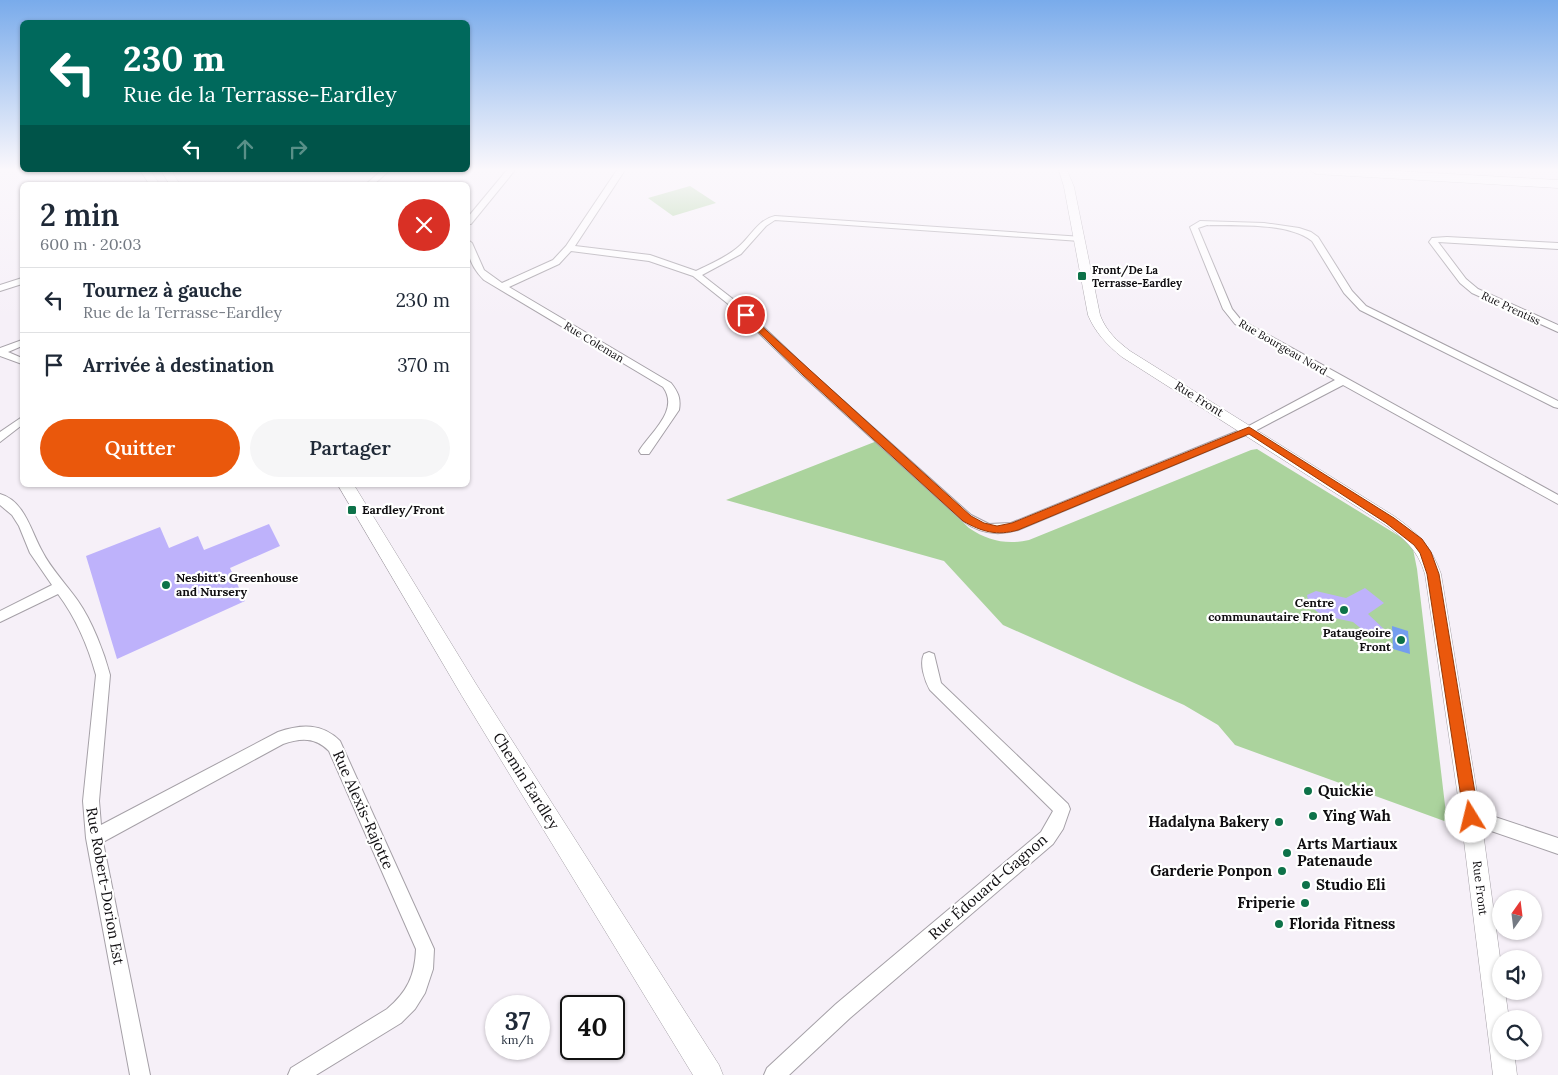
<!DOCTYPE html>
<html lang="fr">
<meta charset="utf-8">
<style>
:root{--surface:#fff;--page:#f6f6f7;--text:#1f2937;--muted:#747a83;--line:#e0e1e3;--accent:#ea580c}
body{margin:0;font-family:Lora,serif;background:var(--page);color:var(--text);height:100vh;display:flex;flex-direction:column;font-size:19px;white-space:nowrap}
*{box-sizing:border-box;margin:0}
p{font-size:16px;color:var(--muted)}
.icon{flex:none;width:28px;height:28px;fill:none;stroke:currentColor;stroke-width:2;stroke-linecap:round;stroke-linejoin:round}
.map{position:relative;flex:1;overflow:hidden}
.details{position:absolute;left:20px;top:182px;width:450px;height:305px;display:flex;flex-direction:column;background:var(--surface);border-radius:8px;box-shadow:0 1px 4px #0004}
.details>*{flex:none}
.top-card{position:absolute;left:20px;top:20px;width:450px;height:152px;border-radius:8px;box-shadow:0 1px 4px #0004;background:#00695c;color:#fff;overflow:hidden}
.needle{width:32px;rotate:14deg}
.fabs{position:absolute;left:1492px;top:890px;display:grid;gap:10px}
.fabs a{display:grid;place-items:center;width:50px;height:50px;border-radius:50%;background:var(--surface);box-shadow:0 1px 4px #0004;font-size:25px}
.speed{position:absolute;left:485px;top:995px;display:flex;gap:10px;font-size:25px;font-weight:700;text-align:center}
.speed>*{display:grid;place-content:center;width:65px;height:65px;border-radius:50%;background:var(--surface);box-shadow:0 1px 4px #0004;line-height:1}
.speed small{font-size:12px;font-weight:400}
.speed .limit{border:2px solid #111;border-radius:8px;background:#fff;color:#111}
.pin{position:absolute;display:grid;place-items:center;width:42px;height:42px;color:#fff;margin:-21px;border:2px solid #fff;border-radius:50%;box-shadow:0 1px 5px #0007}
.me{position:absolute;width:55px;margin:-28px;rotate:351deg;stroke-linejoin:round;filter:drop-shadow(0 0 4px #0008)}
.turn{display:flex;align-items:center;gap:18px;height:105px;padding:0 20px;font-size:22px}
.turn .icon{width:65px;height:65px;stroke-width:2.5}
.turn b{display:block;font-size:35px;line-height:42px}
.lanes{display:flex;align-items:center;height:48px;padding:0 20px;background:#0003;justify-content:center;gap:25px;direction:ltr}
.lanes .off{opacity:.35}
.round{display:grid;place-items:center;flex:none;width:52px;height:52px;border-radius:26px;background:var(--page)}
.overview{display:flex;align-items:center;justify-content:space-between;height:85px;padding:0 20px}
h1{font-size:30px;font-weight:600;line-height:38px}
.primary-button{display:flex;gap:10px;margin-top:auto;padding:10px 20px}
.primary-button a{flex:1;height:58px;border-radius:30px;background:var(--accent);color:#fff;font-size:20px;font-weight:600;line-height:58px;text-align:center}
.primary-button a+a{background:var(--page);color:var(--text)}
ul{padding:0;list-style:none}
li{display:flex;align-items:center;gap:15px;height:65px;padding:0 20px;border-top:1px solid var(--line)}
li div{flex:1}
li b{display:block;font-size:19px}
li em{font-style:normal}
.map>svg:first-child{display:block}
.green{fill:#abd39d}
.water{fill:#749def}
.building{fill:#beb2fb}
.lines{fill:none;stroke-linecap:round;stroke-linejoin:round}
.minor-casing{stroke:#a5a0a7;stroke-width:2}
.tertiary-casing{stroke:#a5a0a7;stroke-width:1}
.secondary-casing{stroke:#a5a0a7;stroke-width:1}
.trunk-casing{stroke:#a5a0a7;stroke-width:1}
.minor{fill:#fff;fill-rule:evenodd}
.tertiary{fill:#fff;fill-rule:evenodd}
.secondary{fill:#fff;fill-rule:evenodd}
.trunk{fill:#fff;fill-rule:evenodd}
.route{fill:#ea580c;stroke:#983908}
.poi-dot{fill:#0d7249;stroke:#fff;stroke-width:2}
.labels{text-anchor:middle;stroke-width:4.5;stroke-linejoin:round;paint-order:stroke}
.far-poi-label{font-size:11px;font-weight:bold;fill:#100e11;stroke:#fff;text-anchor:start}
.far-street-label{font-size:11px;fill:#100e11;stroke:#fff}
.street-label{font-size:12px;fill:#100e11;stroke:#fff}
.poi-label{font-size:12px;font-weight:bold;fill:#100e11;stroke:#fff;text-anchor:start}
.near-street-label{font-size:15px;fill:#100e11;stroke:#fff}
.near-poi-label{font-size:15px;font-weight:bold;fill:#100e11;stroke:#fff;text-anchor:start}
</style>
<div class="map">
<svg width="1558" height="1075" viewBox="0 0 1558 1075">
<rect width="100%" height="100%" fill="#f6f0f8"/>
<g class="green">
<polygon points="690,186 716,203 673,216 648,198"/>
<path d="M877,441l92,87c19,13 38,17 60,12l222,-90 6,-1 147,90 9,10 4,20 30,253 -212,-77 -17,-20 -34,-20 -181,-80 -59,-64 -218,-61z"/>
</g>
<polygon class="water" points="1392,626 1408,631 1410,654 1393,649"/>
<g class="building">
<polygon points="269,524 280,546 230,568 245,601 117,659 86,556 160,527 169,548 198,536 204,550"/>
<polygon points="1365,588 1384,603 1368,614 1386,631 1374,639 1353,622 1321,615 1309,605 1307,595 1316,591 1346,598"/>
</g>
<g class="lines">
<g class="minor-casing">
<g id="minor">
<polygon points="382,170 390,170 373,185 365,185"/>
<polygon points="507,170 515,170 471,224 468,224 468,217"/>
<path d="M617,170h8l-50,76 75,9 46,16c14,-7 29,-13 41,-23 14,-11 20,-28 38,-32l308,21v4h-3l-305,-21 -9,6 -25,28 -39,21 36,28 72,68 161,144 18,9 22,-1 234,-95 90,-48 -100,-56 -12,-15 -33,-82 10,-6 64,2 35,5 12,4 7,5 34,54 14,15 192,95v7l-4,-1 -194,-97 -16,-17 -32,-52c-25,-19 -75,-15 -105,-16l-9,3 34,81 9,11 317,175v9l-215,-119 -90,47 -235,98c-20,6 -38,4 -55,-9l-161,-146 -70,-68 -39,-31 -44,-15 -78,-10 -12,13 -50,23 162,96c7,9 10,15 8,27l-30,44h-8l-2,-3c12,-19 41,-41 24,-64l-179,-107c-11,-11 -18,-25 -16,-40l4,3 12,27 18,13 51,-23 13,-14z"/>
<polygon points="1447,237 1558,243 1558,249 1438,242 1466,279 1478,289 1558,325 1558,332 1472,293 1460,283 1429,242 1432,238"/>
<polygon points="22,278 22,284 0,291 0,285"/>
<polygon points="22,340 22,346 8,352 22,358 22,364 0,356 0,348"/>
<polygon points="22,417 22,425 0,442 0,432"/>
<path d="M0,494c25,7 31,38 42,57 9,18 25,34 36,50 14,20 26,51 32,74l-11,126 2,24 177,-93c23,-8 44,-9 62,9l94,208 -1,20 -8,24 -10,16 -14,14 -85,52h-28l3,-7 96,-59c20,-17 28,-33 29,-60l-87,-198c-14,-14 -28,-13 -46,-7l-180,98 47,233h-20l-44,-237 -3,-37 13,-126c-8,-29 -20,-57 -38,-81l-58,28v-11l52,-26 -22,-32 -11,-27 -7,-11 -12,-10z"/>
<path d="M929,652l5,2 7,29 127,121 2,5 -7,20 -10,15 -203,174 -61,57h-25l3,-7 69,-64 205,-172 12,-21 -123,-121c-5,-9 -11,-26 -6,-36z"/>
<polygon points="1471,809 1558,838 1558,854 1465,822 1463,817 1465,812"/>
</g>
</g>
<g class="tertiary-casing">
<path id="tertiary" d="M1059,170h8l7,17 26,128c6,16 17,26 30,36l264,165c23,16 38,31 47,58l40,243 20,148v26h4l4,28h-8v32h13l3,24h-24l-32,-258 -36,-243c-7,-24 -21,-36 -41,-50l-262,-167c-15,-12 -27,-25 -34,-42l-24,-128z"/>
</g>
<g class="secondary-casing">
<g id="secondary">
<polygon points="140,170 150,170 160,185 150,185"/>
<polygon points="161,170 171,170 180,185 170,185"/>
<polygon points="338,485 354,485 476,684 719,1065 723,1075 693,1075 462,696"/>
</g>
</g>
<g class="trunk-casing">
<g id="trunk">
<polygon points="162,170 174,170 174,172 168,176 164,175"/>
<polygon points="1310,170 1379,170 1558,180 1558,188 1316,174"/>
</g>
</g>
<use href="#minor" class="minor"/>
<use href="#tertiary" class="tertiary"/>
<use href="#secondary" class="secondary"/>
<use href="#trunk" class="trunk"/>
</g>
<linearGradient id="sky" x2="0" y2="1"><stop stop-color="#79abeb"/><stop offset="0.53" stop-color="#fbf8fc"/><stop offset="1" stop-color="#fbf8fc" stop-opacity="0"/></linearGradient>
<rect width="1558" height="320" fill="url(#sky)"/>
<path class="route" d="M746,312l225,204 13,7 13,3 15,-3 237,-96 145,91 28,21 9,13 8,22 40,243 -3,5 -5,2 -5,-2 -2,-5 -37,-243 -7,-21 -6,-8 -28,-22 -137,-89 -231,96c-21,6 -36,2 -55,-9l-160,-146 -60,-58 -1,-2z"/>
<g class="poi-dot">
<rect x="1077" y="271" width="10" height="10" rx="2.5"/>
<rect x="347" y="505" width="10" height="10" rx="2.5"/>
<circle cx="166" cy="585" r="5"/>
<circle cx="1344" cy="610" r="5"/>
<circle cx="1401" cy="640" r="5"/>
<circle cx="1308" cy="791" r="5"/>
<circle cx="1313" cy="816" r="5"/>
<circle cx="1279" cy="822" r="5"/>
<circle cx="1287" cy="853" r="5"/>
<circle cx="1282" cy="871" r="5"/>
<circle cx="1306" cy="885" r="5"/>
<circle cx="1305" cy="903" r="5"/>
<circle cx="1279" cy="924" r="5"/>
</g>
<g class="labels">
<g class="far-poi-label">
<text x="1092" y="274">Front/De La<tspan x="1092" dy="13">Terrasse-Eardley</tspan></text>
</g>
<g class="far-street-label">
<text transform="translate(1511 308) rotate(25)" y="4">Rue Prentiss</text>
<text transform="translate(594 342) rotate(31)" y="4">Rue Coleman</text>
<text transform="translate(1283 347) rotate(30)" y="4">Rue Bourgeau Nord</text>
</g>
<g class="street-label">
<text transform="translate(1199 399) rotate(32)" y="4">Rue Front</text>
<text transform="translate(1480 888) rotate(83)" y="4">Rue Front</text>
</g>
<g class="poi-label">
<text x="362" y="514">Eardley/Front</text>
<text x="176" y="582">Nesbitt's Greenhouse<tspan x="176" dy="14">and Nursery</tspan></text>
<text x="1334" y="607" text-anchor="end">Centre<tspan x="1334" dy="14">communautaire Front</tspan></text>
<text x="1391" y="637" text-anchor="end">Pataugeoire<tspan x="1391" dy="14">Front</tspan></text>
</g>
<g class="near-street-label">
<text transform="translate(526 781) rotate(58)" y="5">Chemin Eardley</text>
<text transform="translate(363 810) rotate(66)" y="5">Rue Alexis-Rajotte</text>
<text transform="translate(105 886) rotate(80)" y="5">Rue Robert-Dorion Est</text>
<text transform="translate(988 887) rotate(-41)" y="5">Rue Édouard-Gagnon</text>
</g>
<g class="near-poi-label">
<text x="1318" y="796">Quickie</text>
<text x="1323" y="821">Ying Wah</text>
<text x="1269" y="827" text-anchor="end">Hadalyna Bakery</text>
<text x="1297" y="849">Arts Martiaux<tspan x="1297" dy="17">Patenaude</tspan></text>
<text x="1272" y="876" text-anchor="end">Garderie Ponpon</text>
<text x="1316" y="890">Studio Eli</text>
<text x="1295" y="908" text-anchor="end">Friperie</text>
<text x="1289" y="929">Florida Fitness</text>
</g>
</g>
</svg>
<div class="fabs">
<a><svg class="needle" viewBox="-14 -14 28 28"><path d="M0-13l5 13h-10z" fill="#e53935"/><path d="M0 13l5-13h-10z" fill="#747a83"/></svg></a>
<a><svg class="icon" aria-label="sound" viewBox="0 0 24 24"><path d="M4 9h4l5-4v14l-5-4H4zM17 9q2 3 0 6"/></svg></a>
<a><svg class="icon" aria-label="search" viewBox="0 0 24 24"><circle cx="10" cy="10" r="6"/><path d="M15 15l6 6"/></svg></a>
</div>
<div class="speed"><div>37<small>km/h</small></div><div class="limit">40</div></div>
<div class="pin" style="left:746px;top:315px;background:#d93025"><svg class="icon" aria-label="arrive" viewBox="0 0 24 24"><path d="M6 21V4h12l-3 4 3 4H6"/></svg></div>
<svg class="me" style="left:1471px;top:817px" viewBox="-20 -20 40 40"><circle r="19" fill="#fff"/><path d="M0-13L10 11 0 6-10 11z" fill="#ea580c"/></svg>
<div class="top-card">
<div class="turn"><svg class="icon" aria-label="left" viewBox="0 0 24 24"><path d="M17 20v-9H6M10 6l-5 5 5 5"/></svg><div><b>230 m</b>Rue de la Terrasse-Eardley</div></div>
<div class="lanes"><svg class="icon" aria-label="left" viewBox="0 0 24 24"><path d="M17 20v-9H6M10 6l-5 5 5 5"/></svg><svg class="icon off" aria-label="ahead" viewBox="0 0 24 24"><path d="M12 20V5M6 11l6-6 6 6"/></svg><svg class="icon off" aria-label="right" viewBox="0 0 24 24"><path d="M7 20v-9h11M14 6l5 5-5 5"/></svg></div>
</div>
<section class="details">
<div class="overview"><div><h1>2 min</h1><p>600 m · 20:03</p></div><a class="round" style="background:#d93025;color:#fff"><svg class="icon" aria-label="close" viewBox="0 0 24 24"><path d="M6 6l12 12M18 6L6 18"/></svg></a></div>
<ul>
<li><svg class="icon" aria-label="left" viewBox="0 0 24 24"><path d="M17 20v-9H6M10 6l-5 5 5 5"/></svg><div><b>Tournez à gauche</b><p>Rue de la Terrasse-Eardley</p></div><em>230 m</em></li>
<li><svg class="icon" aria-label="arrive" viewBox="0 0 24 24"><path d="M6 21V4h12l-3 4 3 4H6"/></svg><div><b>Arrivée à destination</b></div><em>370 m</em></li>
</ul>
<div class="primary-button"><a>Quitter</a><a>Partager</a></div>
</section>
</div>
